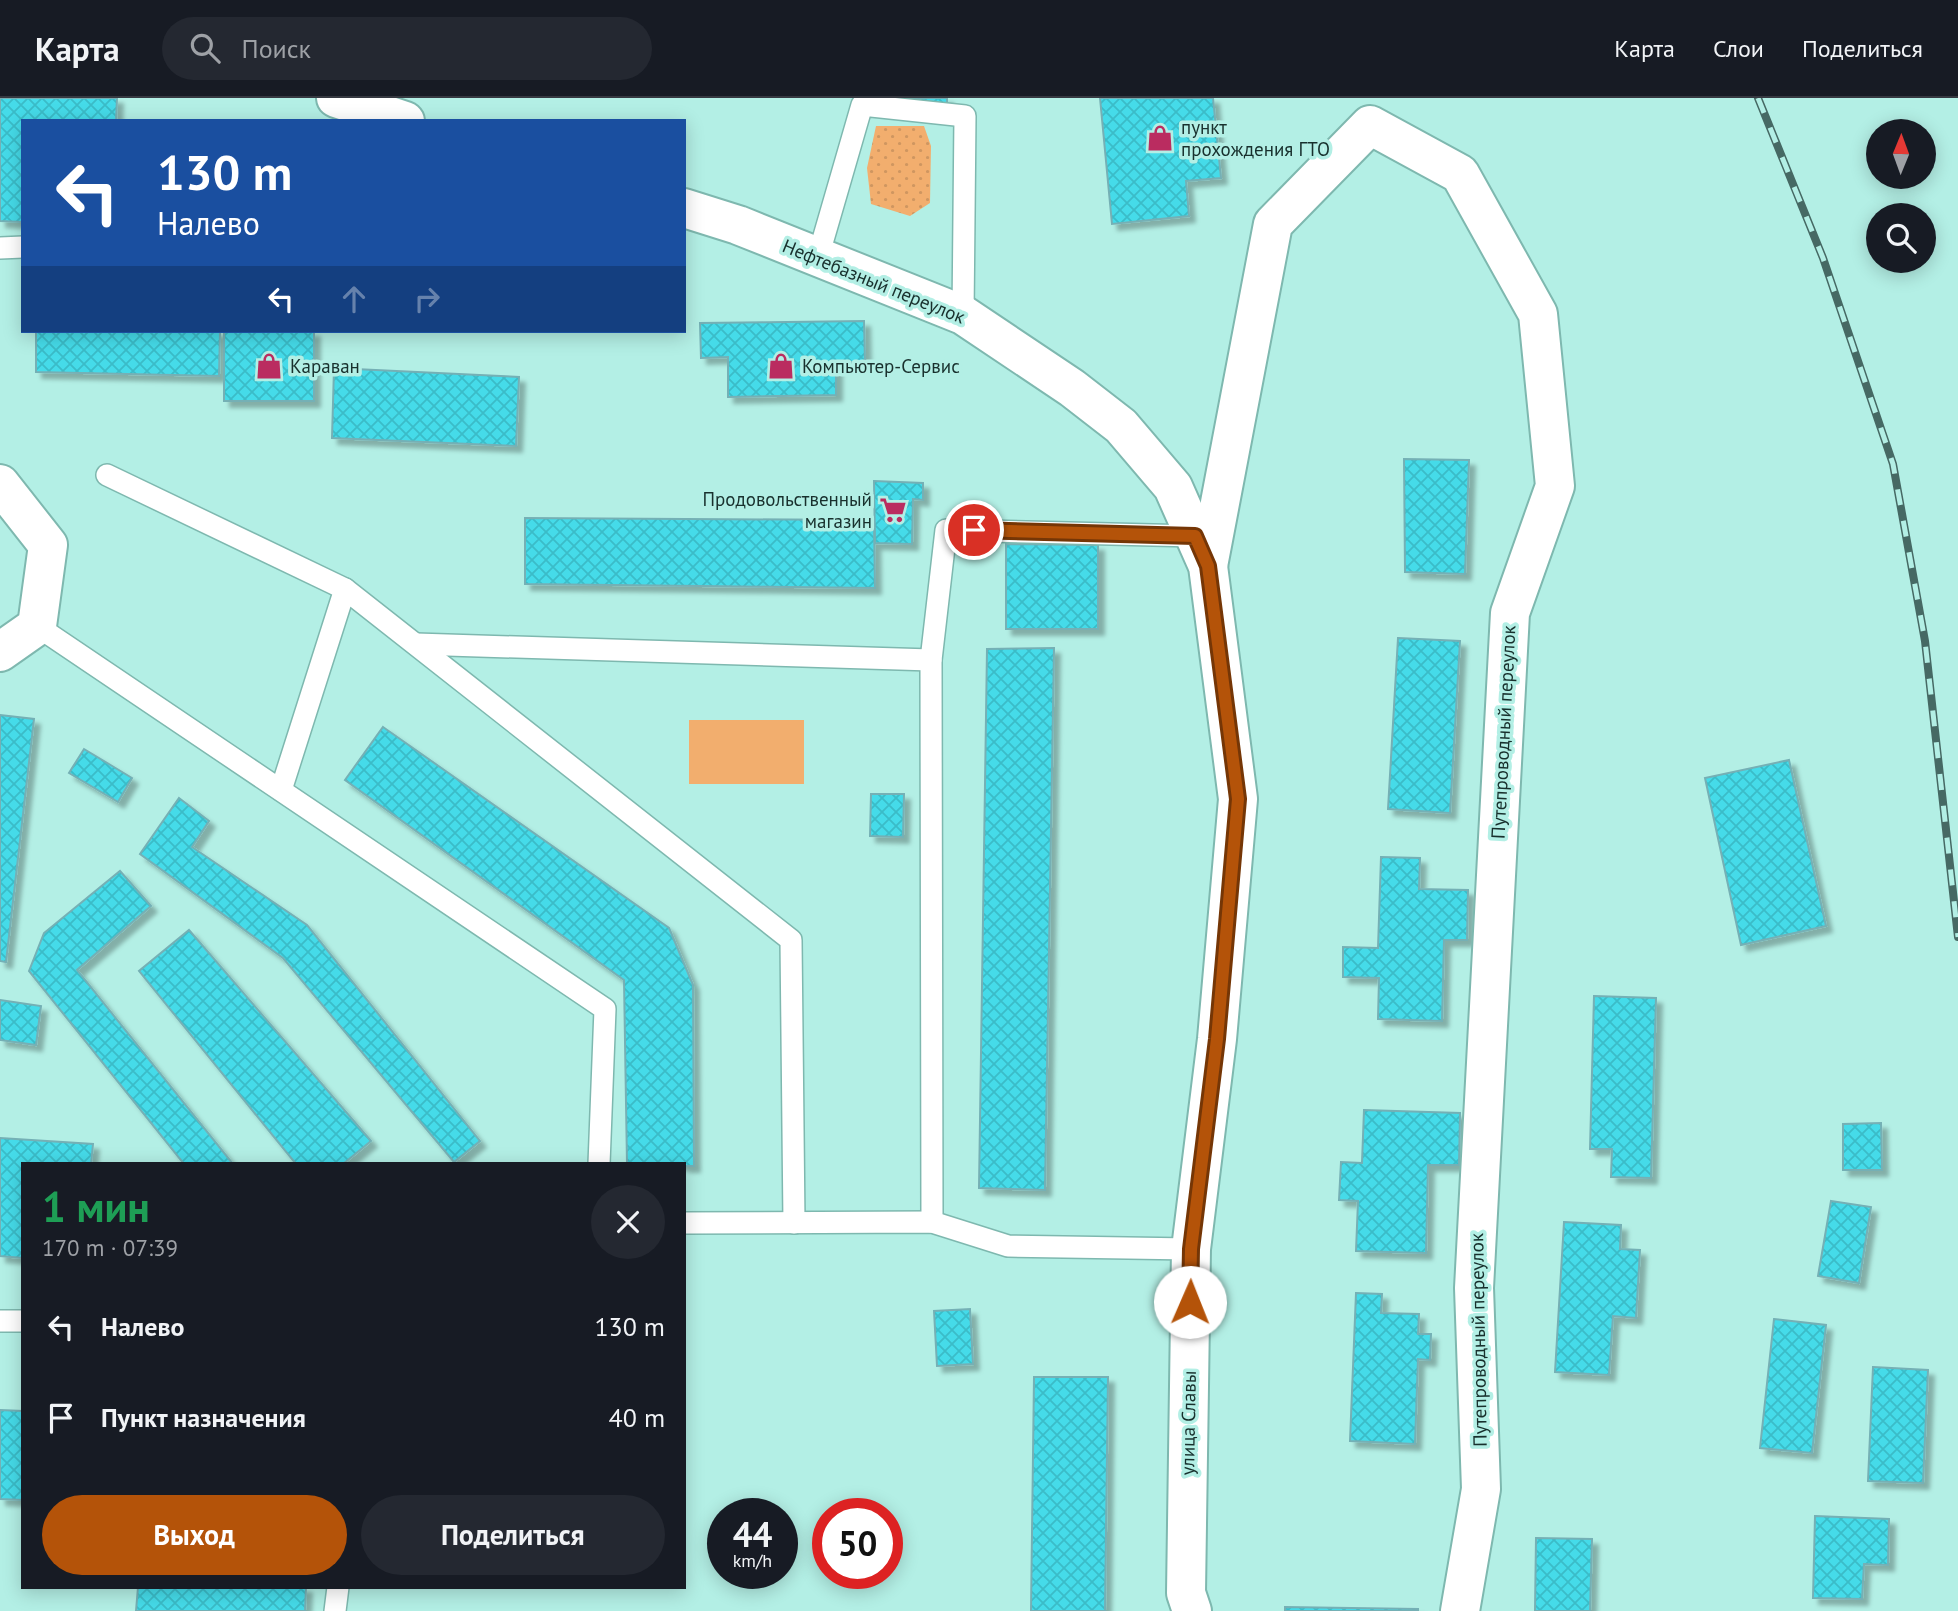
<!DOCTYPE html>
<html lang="ru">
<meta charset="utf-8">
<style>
:root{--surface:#171b24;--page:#242831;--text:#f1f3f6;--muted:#9ea1a6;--line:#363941;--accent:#b45309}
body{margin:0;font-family:"PT Sans",sans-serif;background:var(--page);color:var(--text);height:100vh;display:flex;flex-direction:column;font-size:26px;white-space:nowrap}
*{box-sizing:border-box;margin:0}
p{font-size:23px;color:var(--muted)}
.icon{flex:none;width:38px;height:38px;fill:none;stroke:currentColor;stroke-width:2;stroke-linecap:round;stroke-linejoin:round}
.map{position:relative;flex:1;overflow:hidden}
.drawer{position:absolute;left:21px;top:1064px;width:665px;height:427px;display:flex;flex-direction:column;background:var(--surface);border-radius:0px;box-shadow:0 4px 18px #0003}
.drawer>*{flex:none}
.hud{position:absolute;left:21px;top:21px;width:665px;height:214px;border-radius:0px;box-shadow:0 4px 18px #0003;background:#1a4fa0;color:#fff;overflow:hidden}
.needle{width:46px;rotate:1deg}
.controls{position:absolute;left:1866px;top:21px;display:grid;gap:14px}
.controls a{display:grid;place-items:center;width:70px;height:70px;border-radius:50%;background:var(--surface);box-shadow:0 4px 18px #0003;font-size:35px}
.speed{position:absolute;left:707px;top:1400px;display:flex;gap:14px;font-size:35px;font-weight:700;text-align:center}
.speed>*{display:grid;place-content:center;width:91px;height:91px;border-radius:50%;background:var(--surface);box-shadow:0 4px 18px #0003;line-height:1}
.speed small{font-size:18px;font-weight:400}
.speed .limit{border:10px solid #d22;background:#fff;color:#111}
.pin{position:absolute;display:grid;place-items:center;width:60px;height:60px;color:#fff;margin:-30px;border:4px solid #fff;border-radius:50%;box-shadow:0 2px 7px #0007}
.me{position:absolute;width:77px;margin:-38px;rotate:1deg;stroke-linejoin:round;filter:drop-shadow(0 0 5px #0008)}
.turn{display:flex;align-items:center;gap:24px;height:147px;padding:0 21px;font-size:32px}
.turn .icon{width:91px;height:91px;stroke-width:2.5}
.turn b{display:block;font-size:49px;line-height:60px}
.lanes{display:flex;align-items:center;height:66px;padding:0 21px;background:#0003;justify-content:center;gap:35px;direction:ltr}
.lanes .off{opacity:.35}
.round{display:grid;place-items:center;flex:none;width:74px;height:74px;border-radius:37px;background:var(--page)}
.headline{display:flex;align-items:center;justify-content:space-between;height:119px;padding:0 21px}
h1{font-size:42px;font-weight:600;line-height:52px;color:#1e9e55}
.action{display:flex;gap:14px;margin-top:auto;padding:14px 21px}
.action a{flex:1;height:80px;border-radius:42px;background:var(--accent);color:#fff;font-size:28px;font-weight:600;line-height:80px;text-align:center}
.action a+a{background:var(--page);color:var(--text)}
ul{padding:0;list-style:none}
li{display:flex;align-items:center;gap:21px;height:91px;padding:0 21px}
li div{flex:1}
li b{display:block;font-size:26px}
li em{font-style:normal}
header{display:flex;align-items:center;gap:42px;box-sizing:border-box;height:98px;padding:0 35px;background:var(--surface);border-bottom:2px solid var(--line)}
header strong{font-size:33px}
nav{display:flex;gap:38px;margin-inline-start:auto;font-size:24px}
.search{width:490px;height:63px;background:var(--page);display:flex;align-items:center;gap:18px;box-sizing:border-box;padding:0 24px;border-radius:38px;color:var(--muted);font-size:26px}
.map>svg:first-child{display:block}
.green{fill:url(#green-dots)}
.pitch{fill:#f2ae6e}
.building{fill:url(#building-cross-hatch);stroke:#75b0b5;stroke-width:2;filter:url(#shadow)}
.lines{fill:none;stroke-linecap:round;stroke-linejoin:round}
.service-casing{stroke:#7eb8af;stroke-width:24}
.minor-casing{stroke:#7eb8af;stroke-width:42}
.secondary-casing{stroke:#7eb8af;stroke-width:42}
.service{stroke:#fff;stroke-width:21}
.minor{stroke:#fff;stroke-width:38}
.secondary{stroke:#fff;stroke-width:38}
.rail-casing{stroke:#466964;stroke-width:8}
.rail{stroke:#b3efe5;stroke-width:5;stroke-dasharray:16;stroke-linecap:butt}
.route-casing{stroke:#753606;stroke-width:18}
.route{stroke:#b45309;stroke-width:12}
.labels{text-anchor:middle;stroke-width:7;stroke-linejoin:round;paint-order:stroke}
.poi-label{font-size:19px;fill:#18302d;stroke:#b3efe5;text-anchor:start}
.street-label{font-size:19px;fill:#18302d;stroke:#b3efe5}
</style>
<header>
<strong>Карта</strong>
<div class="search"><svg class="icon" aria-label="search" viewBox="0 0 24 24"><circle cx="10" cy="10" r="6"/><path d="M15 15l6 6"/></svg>Поиск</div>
<nav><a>Карта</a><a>Слои</a><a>Поделиться</a></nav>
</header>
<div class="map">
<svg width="1958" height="1513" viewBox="0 0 1958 1513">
<defs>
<pattern id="green-dots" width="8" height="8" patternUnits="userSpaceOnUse" patternTransform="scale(1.75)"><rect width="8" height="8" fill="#f2ae6e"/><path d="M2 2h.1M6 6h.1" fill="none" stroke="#cf9660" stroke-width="1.8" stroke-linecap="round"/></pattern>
<pattern id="building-cross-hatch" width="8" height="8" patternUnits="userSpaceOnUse" patternTransform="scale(1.75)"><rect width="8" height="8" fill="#44dbe9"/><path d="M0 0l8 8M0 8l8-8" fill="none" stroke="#3bbcc8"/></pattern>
<filter id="shadow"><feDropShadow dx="6" dy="6" stdDeviation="2" flood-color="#0004"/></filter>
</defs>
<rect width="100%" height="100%" fill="#b3efe5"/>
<polygon class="green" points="876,28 924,28 931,48 930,105 910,118 871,106 867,70"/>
<rect class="pitch" x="689" y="622" width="115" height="64"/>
<g class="building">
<polygon points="0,0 117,0 116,23 23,23 23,124 0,123"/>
<polygon points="901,0 947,0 947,9 901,8"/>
<polygon points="1100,0 1213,0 1221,80 1186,83 1189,118 1112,126"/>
<polygon points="864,223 865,264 836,264 836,297 728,299 728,259 701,260 700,225"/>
<polygon points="36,233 220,233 219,278 36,274"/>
<rect x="224" y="233" width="90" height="70"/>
<polygon points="334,270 519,279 516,348 332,340"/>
<polygon points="1404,361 1469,362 1465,476 1405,474"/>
<polygon points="874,383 923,385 923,402 913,401 912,446 875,445"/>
<polygon points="525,420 874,422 875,490 525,486"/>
<polygon points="1006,446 1098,447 1098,531 1006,531"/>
<polygon points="1398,540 1460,543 1450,715 1388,711"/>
<polygon points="1054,550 1045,1092 979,1090 987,551"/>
<polygon points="0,617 34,621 6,864 0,863"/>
<polygon points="383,629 669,830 693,887 694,1068 684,1068 684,1066 627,1066 624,882 345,682"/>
<polygon points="84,651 132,680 118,704 69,675"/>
<polygon points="1789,662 1826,828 1741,847 1705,680"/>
<polygon points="871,696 904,696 903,739 870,738"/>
<polygon points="179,700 209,723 192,749 307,827 480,1043 454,1064 283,860 140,756"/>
<polygon points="1381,759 1420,760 1419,791 1468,792 1467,842 1444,842 1442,923 1378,921 1379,880 1343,879 1343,849 1378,850"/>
<polygon points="120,773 151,808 77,872 233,1066 184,1066 29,873 44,835"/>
<polygon points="189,832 371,1043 343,1066 296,1066 139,873"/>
<polygon points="1594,898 1656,900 1651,1080 1611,1079 1612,1051 1590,1051"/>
<polygon points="0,902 41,908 36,947 0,942"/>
<polygon points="1364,1012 1460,1015 1459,1067 1428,1067 1426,1155 1356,1153 1358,1103 1339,1102 1341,1064 1362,1065"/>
<polygon points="1881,1025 1882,1072 1843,1072 1843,1026"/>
<polygon points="0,1040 93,1046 91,1066 23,1066 23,1160 0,1158"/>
<polygon points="1831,1103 1871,1109 1859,1185 1818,1178"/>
<polygon points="1564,1124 1621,1127 1620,1151 1640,1152 1636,1220 1613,1218 1609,1277 1555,1274"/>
<polygon points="1356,1195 1382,1196 1381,1215 1419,1216 1418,1236 1431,1236 1430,1262 1418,1261 1415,1346 1350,1343"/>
<polygon points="970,1211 973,1266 937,1268 934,1213"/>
<polygon points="1774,1221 1826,1227 1812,1355 1760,1350"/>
<polygon points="1873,1269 1928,1272 1923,1385 1868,1383"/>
<polygon points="1034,1279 1108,1279 1105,1513 1031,1513"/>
<polygon points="0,1312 23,1313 23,1402 0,1401"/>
<polygon points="1815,1418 1889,1421 1888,1467 1864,1466 1862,1501 1813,1500"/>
<polygon points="1536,1440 1592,1441 1590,1513 1535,1513"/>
<polygon points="138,1489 306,1489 305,1513 136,1513"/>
<polygon points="1285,1509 1418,1511 1418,1513 1285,1513"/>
</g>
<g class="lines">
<g class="service-casing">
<g id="service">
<polyline points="0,150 23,149"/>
<polyline points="818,159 862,7 965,18 963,217"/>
<polyline points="107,377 345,491"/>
<polyline points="37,528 605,911 599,1066"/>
<polyline points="416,546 931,562 946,432 1195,438"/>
<polyline points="931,562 932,1124"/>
<polyline points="281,692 345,491 791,842 794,1125"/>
<polyline points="684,1125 932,1124 1008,1148 1191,1151"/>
<polyline points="0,1223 23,1223"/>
<polyline points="335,1513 338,1489"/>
</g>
</g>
<g class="minor-casing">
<g id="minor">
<polyline points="0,386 48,447 37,528 0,554"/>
<polyline points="1208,468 1273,126 1370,27 1460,76 1538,216 1555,388 1510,515 1474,1190 1481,1391 1460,1513"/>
</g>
</g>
<g class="secondary-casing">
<g id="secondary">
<polyline points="336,0 405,23"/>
<polyline points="684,110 738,127 963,217 1072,290 1121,328 1173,389 1208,468 1238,701 1217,941 1191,1151 1186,1495 1192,1513"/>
</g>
</g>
<use href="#service" class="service"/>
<use href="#minor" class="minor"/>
<use href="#secondary" class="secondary"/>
<g class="rail-casing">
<polyline id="rail" points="1758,0 1823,160 1893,366 1925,543 1958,839"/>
</g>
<use href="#rail" class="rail"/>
</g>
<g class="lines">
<g class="route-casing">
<polyline id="route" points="974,432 1195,438 1208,468 1238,701 1217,941 1191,1151 1190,1204"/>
</g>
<use href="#route" class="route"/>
</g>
<defs>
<g id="shop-bare" transform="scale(2.1)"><path d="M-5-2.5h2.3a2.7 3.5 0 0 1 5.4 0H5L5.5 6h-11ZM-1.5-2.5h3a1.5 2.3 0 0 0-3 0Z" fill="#ba2c60" stroke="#b3efe5" stroke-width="2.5" paint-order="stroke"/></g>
<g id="supermarket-bare" transform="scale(2.1)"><path d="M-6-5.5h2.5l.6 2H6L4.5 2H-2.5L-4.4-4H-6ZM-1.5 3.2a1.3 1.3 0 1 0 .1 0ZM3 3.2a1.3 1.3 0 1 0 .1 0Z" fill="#ba2c60" stroke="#b3efe5" stroke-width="2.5" paint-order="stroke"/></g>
</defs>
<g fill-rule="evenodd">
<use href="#shop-bare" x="1160" y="40"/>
<use href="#shop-bare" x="269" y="268"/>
<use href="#shop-bare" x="781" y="268"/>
<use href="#supermarket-bare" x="893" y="412"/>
</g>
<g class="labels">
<g class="poi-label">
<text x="1181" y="36">пункт<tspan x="1181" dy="22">прохождения ГТО</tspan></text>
<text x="290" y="275">Караван</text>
<text x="802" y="275">Компьютер-Сервис</text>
<text x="872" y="408" text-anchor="end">Продовольственный<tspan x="872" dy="22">магазин</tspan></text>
</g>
<g class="street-label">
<text transform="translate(874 183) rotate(22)" y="7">Нефтебазный переулок</text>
<text transform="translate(1503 634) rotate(-87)" y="7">Путепроводный переулок</text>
<text transform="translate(1478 1242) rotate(-91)" y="7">Путепроводный переулок</text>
<text transform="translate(1188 1325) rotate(-89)" y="7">улица Славы</text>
</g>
</g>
</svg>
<div class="controls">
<a><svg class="needle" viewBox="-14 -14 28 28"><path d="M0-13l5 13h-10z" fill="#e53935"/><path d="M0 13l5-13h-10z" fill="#9ea1a6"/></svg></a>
<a><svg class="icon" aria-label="search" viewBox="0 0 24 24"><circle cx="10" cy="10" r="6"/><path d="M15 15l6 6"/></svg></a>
</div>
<div class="speed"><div>44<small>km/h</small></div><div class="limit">50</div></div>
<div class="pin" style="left:974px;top:432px;background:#d93025"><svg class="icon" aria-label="arrive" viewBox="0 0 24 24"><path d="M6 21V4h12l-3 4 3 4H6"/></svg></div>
<svg class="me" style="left:1190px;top:1204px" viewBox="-20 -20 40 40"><circle r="19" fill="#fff"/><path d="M0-13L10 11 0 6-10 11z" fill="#b45309"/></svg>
<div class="hud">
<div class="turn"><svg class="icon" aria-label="left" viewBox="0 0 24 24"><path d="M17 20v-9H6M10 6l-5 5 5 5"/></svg><div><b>130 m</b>Налево</div></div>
<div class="lanes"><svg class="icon" aria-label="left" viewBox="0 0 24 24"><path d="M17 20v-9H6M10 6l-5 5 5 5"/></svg><svg class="icon off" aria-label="ahead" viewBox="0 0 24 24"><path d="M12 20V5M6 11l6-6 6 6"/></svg><svg class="icon off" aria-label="right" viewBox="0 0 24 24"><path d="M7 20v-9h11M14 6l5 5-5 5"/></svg></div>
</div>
<section class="drawer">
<div class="headline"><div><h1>1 мин</h1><p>170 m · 07:39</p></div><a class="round"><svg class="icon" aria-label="close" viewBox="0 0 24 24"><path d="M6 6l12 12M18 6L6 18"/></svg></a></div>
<ul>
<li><svg class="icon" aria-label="left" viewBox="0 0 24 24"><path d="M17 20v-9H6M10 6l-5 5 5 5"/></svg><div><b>Налево</b></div><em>130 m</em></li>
<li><svg class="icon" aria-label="arrive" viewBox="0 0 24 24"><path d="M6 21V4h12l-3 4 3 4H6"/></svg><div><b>Пункт назначения</b></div><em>40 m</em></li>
</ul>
<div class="action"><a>Выход</a><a>Поделиться</a></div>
</section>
</div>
